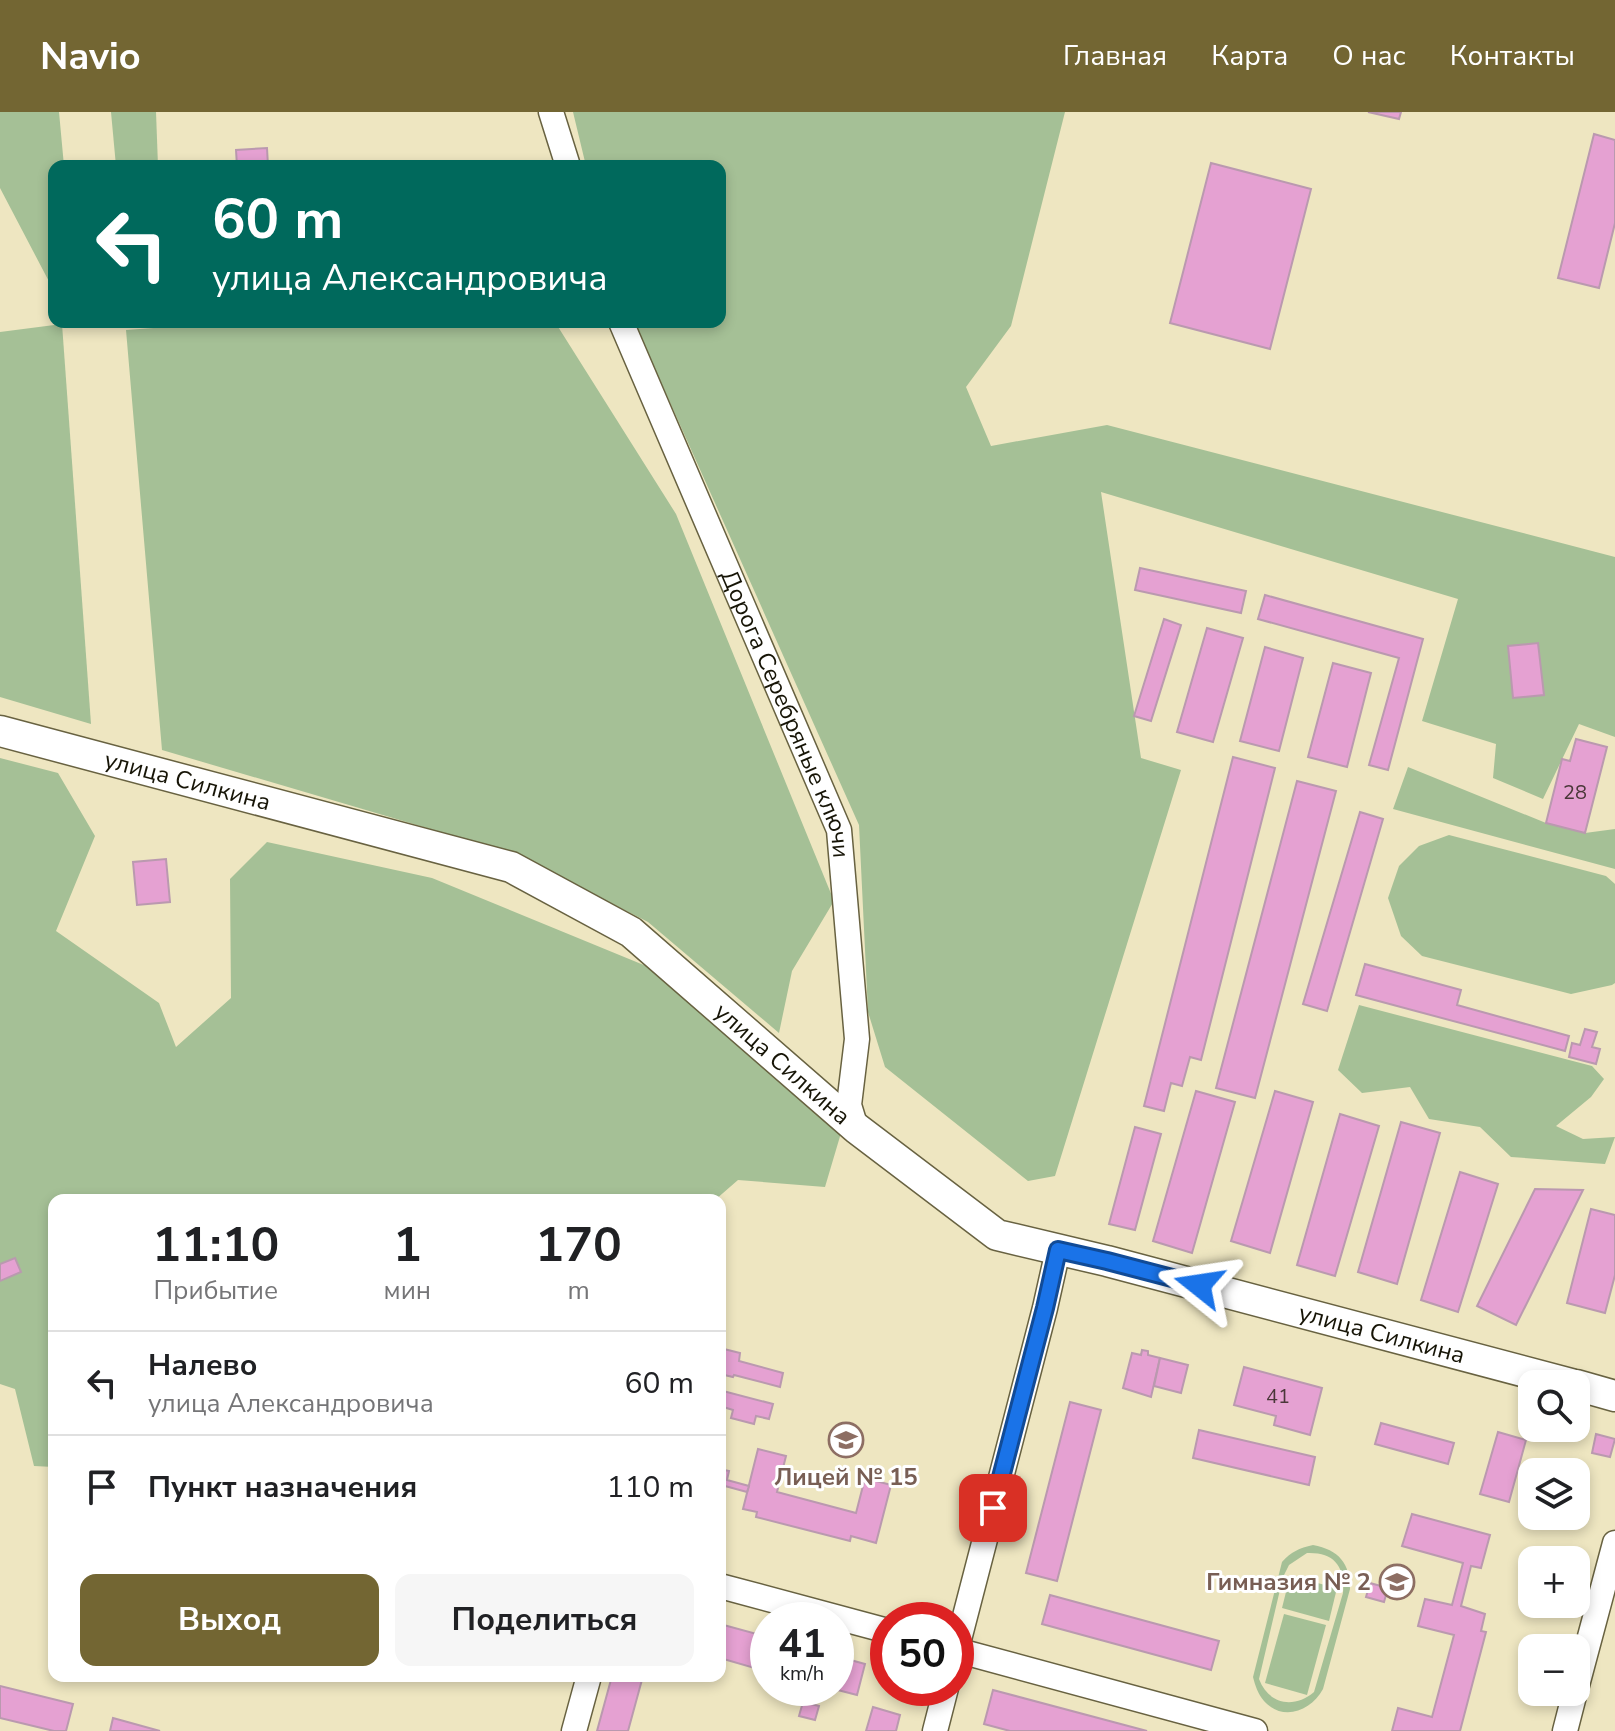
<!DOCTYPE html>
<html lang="ru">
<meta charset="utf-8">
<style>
:root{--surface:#fff;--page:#f6f6f6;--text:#202124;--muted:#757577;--line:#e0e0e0;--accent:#736633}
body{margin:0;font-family:"Nunito Sans",sans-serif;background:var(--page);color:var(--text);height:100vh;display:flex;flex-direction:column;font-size:30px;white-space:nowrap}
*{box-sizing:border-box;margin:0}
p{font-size:26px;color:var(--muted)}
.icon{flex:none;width:44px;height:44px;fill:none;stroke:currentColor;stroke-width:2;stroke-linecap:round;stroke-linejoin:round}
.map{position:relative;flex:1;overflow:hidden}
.drawer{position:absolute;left:48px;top:1082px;width:678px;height:488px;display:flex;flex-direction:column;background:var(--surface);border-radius:16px;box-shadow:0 4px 12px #0003}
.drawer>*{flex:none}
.banner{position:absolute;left:48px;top:48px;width:678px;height:168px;border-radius:16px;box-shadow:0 4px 12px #0003;background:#00695c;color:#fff;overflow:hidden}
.fabs{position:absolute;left:1518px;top:1258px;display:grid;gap:16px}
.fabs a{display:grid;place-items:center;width:72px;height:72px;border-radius:16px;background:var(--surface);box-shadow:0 4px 12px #0003;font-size:40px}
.speed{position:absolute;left:750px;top:1490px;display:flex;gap:16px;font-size:40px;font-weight:700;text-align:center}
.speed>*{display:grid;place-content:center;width:104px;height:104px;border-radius:50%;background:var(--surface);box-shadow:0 4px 12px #0003;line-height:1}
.speed small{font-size:20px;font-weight:400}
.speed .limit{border:12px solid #d22;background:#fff;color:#111}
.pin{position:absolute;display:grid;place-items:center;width:68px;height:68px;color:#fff;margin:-34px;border-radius:16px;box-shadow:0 4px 12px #0006}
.me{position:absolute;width:88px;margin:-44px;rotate:285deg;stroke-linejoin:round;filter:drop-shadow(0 0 6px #0008)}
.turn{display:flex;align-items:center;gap:28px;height:168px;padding:0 32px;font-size:36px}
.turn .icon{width:104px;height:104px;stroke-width:2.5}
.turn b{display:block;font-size:56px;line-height:68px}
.eta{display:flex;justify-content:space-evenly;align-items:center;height:136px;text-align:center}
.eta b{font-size:48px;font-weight:700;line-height:56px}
.primary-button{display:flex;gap:16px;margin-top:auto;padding:16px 32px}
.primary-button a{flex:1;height:92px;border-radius:16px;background:var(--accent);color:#fff;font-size:32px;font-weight:700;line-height:92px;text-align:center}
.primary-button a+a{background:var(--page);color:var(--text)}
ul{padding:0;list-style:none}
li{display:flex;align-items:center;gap:24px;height:104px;padding:0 32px;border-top:2px solid var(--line)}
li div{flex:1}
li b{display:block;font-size:30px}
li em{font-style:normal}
header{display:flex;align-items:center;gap:48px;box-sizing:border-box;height:112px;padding:0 40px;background:var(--accent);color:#fff}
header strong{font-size:38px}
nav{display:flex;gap:44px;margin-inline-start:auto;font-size:28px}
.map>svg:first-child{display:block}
.green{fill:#a5c096;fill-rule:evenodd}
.building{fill:#e5a1d2;stroke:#ba99af;stroke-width:2}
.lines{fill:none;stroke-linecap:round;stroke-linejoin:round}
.minor-casing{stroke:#686241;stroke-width:27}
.major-casing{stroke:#686241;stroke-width:33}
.minor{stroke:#fff;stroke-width:24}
.major{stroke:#fff;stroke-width:30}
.route-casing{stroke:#114b97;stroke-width:20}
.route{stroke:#1a73e8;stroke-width:14}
.labels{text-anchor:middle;stroke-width:6;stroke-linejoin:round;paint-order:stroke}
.number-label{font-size:20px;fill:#4a3739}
.street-label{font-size:24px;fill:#161406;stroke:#fff}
.education-label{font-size:24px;font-weight:bold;fill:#785e54;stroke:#fff}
</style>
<header>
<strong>Navio</strong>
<nav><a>Главная</a><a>Карта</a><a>О нас</a><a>Контакты</a></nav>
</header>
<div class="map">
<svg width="1615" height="1619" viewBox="0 0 1615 1619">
<rect width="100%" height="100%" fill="#eee6c1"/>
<g class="green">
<polygon points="0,0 59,0 64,54 54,54 54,179 0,76"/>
<polygon points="111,0 156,0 158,54 116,54"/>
<polygon points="573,0 1065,0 1011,214 966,275 991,334 1107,313 1615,445 1615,625 1579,612 1543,687 1493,666 1496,632 1422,609 1458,487 1101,380 1141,646 1181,658 1055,1064 1028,1069 885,955 868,900 859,713 634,210 720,210 720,54 586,54"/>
<polygon points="236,210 555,210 676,402 834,789 792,859 779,921 648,810 515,742 162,638 126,218"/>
<polygon points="62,212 91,612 0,585 0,220"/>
<polygon points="0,646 58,661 95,724 56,819 159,891 176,935 231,886 230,767 267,730 432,766 651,856 841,1021 825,1075 738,1068 715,1088 54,1088 54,1355 34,1354 15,1277 0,1272"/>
<polygon points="1408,655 1546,711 1585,721 1615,717 1615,757 1393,697"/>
<polygon points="1449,723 1606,764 1615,772 1615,871 1612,873 1571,882 1422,844 1401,824 1388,786 1399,754 1419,734"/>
<polygon points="1359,893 1592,954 1604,967 1591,985 1556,1014 1583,1027 1615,1025 1605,1052 1511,1045 1480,1015 1429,1007 1410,975 1362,981 1338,958"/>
<path d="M1313,1433c26,5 37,18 37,44l-27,100c-12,22 -40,33 -59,12 -6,-7 -9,-16 -11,-24l29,-115c9,-10 17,-14 31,-17zM1307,1441c28,-1 38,14 36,40l-29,99c-20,17 -45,13 -55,-13l24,-102 6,-12z"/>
<polygon points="1290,1464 1337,1476 1329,1509 1282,1496"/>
<polygon points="1284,1502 1326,1513 1307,1583 1265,1571"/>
</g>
<g class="building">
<polygon points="1368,0 1401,0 1399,7"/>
<polygon points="1594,22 1615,28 1615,111 1599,176 1558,166"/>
<polygon points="267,36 268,54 237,54 236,38"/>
<polygon points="1211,51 1311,77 1270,237 1170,211"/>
<polygon points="1140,456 1246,479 1241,501 1135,478"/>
<polygon points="1265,483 1423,527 1388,658 1369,653 1399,546 1258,507"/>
<polygon points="1164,507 1181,513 1151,609 1134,604"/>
<polygon points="1207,516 1243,526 1213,630 1177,620"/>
<polygon points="1538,531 1544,583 1513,586 1508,534"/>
<polygon points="1265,535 1303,546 1279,639 1240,629"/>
<polygon points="1333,551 1371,561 1347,655 1308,645"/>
<polygon points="1576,627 1607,635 1585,721 1546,711 1562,647 1570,649"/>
<polygon points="1233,645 1275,656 1201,948 1190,945 1182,974 1171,971 1164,999 1144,994"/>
<polygon points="1297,669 1336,679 1255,986 1216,976"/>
<polygon points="1360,700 1383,707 1327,899 1303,892"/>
<polygon points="166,747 170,790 137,793 133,750"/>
<polygon points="1365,852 1461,878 1457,893 1569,924 1565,939 1356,883"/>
<polygon points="1585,917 1597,920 1592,935 1600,937 1596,952 1569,945 1572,931 1580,933"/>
<polygon points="1196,979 1235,990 1192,1141 1153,1129"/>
<polygon points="1275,979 1313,990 1270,1141 1231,1129"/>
<polygon points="1340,1002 1379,1014 1335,1164 1297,1153"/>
<polygon points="1401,1010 1440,1021 1397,1172 1358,1160"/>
<polygon points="1135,1015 1161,1022 1135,1118 1109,1112"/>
<polygon points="1460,1060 1498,1072 1458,1200 1421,1188"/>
<polygon points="1535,1077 1583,1078 1516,1213 1477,1194"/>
<polygon points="1591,1097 1615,1103 1615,1163 1605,1201 1567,1191"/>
<polygon points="15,1146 21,1160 0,1169 0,1152"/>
<polygon points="724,1237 740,1241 739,1249 783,1261 780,1275 734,1263 733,1265 720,1262"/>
<polygon points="1142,1238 1148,1239 1148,1243 1160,1246 1151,1285 1123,1276 1132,1241 1141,1243"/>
<polygon points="1160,1246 1188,1253 1181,1281 1154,1274"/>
<polygon points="1244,1255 1322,1276 1310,1323 1274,1313 1276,1304 1234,1293"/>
<polygon points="723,1279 773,1292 769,1307 756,1304 754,1312 731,1306 733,1298 720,1294"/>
<polygon points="1070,1290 1101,1298 1057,1469 1026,1461"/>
<polygon points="1381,1311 1454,1331 1448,1352 1375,1332"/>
<polygon points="1199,1318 1315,1345 1309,1373 1193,1346"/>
<polygon points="1498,1320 1526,1328 1509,1390 1480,1382"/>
<polygon points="1596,1322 1615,1327 1610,1345 1592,1341"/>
<polygon points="758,1337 786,1344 777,1380 856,1401 865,1366 891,1373 876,1431 851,1424 850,1429 756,1405 757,1400 743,1397"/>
<polygon points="720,1357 729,1359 727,1368 749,1374 747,1380 725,1374 720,1394"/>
<polygon points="1412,1402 1490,1423 1481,1456 1471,1454 1461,1494 1485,1502 1481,1519 1486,1520 1460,1619 1392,1619 1398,1596 1432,1605 1454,1523 1418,1514 1425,1487 1452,1493 1463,1451 1402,1434"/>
<polygon points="1370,1471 1388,1476 1384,1490 1366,1485"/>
<polygon points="1050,1483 1219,1529 1211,1558 1042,1512"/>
<polygon points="720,1512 768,1525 768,1548 765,1559 720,1546"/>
<polygon points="836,1544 865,1552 857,1583 830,1576 836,1576"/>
<polygon points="612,1564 643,1564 628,1619 597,1619"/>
<polygon points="0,1574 73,1592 66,1619 54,1619 0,1606"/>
<polygon points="993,1578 1147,1619 1010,1619 984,1612"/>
<polygon points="803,1590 819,1594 815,1608 799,1604"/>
<polygon points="873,1595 900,1603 896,1619 866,1619"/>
<polygon points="113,1606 160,1619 110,1619"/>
</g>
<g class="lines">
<g class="minor-casing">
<g id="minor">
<polyline points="551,0 568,54"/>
<path id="s1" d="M621,210l218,508 18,209 -8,66 7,23"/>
<polyline points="720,1474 888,1519"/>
<polyline points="956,1538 1255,1619"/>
<polyline points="956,1539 1045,1196 1058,1138"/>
<polyline points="1576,1577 1615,1431"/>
<polyline points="574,1619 589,1564"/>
<polyline points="935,1619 946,1576"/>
<polyline points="1565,1619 1575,1580"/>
</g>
</g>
<g class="major-casing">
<g id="major">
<path id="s2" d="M0,619l511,136 120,65 225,196 141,107 110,26 464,123"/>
<polyline points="1576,1273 1615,1284"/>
</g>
</g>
<use href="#minor" class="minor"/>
<use href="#major" class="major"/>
</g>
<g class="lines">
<g class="route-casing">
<polyline id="route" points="993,1396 1045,1196 1058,1138 1107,1149 1199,1173"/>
</g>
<use href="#route" class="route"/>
</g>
<defs>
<g id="school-ring" transform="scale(1.8)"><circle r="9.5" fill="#fff" stroke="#8d6e63" stroke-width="1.5"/><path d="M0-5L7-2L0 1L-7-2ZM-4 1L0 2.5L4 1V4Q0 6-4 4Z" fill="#8d6e63"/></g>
</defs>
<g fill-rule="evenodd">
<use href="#school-ring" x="846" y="1328"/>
<use href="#school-ring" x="1397" y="1470"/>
</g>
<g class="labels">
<g class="number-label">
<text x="1575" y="687">28</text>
<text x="1278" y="1291">41</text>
</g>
<g class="street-label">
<text dy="8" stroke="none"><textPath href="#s1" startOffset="426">Дорога Серебряные ключи</textPath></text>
<text dy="8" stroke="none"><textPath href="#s2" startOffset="194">улица Силкина</textPath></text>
<text dy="8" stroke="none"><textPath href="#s2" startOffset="866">улица Силкина</textPath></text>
<text dy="8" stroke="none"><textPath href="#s2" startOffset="1538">улица Силкина</textPath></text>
</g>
<g class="education-label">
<text x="846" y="1373">Лицей № 15</text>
<text x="1371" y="1478" text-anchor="end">Гимназия № 2</text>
</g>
</g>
</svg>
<div class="fabs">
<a><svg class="icon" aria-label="search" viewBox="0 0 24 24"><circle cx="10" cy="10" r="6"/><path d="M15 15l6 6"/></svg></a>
<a><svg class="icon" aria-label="layers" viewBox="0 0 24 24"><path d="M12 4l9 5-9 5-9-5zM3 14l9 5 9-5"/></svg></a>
<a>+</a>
<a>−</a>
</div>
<div class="speed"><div>41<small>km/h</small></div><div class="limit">50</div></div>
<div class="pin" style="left:993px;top:1396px;background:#d93025"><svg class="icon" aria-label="arrive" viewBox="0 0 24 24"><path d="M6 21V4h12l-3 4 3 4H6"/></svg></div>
<svg class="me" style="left:1199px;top:1173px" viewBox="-20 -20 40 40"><path d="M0-17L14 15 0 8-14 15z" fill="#1a73e8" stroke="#fff" stroke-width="4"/></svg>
<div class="banner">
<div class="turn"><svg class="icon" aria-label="left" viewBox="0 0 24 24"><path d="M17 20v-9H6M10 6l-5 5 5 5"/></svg><div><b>60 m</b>улица Александровича</div></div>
</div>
<section class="drawer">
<div class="eta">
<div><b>11:10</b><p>Прибытие</p></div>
<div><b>1</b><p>мин</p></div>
<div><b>170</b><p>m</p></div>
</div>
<ul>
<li><svg class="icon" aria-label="left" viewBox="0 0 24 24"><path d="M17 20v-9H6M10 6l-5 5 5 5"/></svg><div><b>Налево</b><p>улица Александровича</p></div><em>60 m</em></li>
<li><svg class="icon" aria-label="arrive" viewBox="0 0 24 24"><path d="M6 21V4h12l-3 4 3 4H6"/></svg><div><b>Пункт назначения</b></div><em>110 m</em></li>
</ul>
<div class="primary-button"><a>Выход</a><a>Поделиться</a></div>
</section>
</div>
